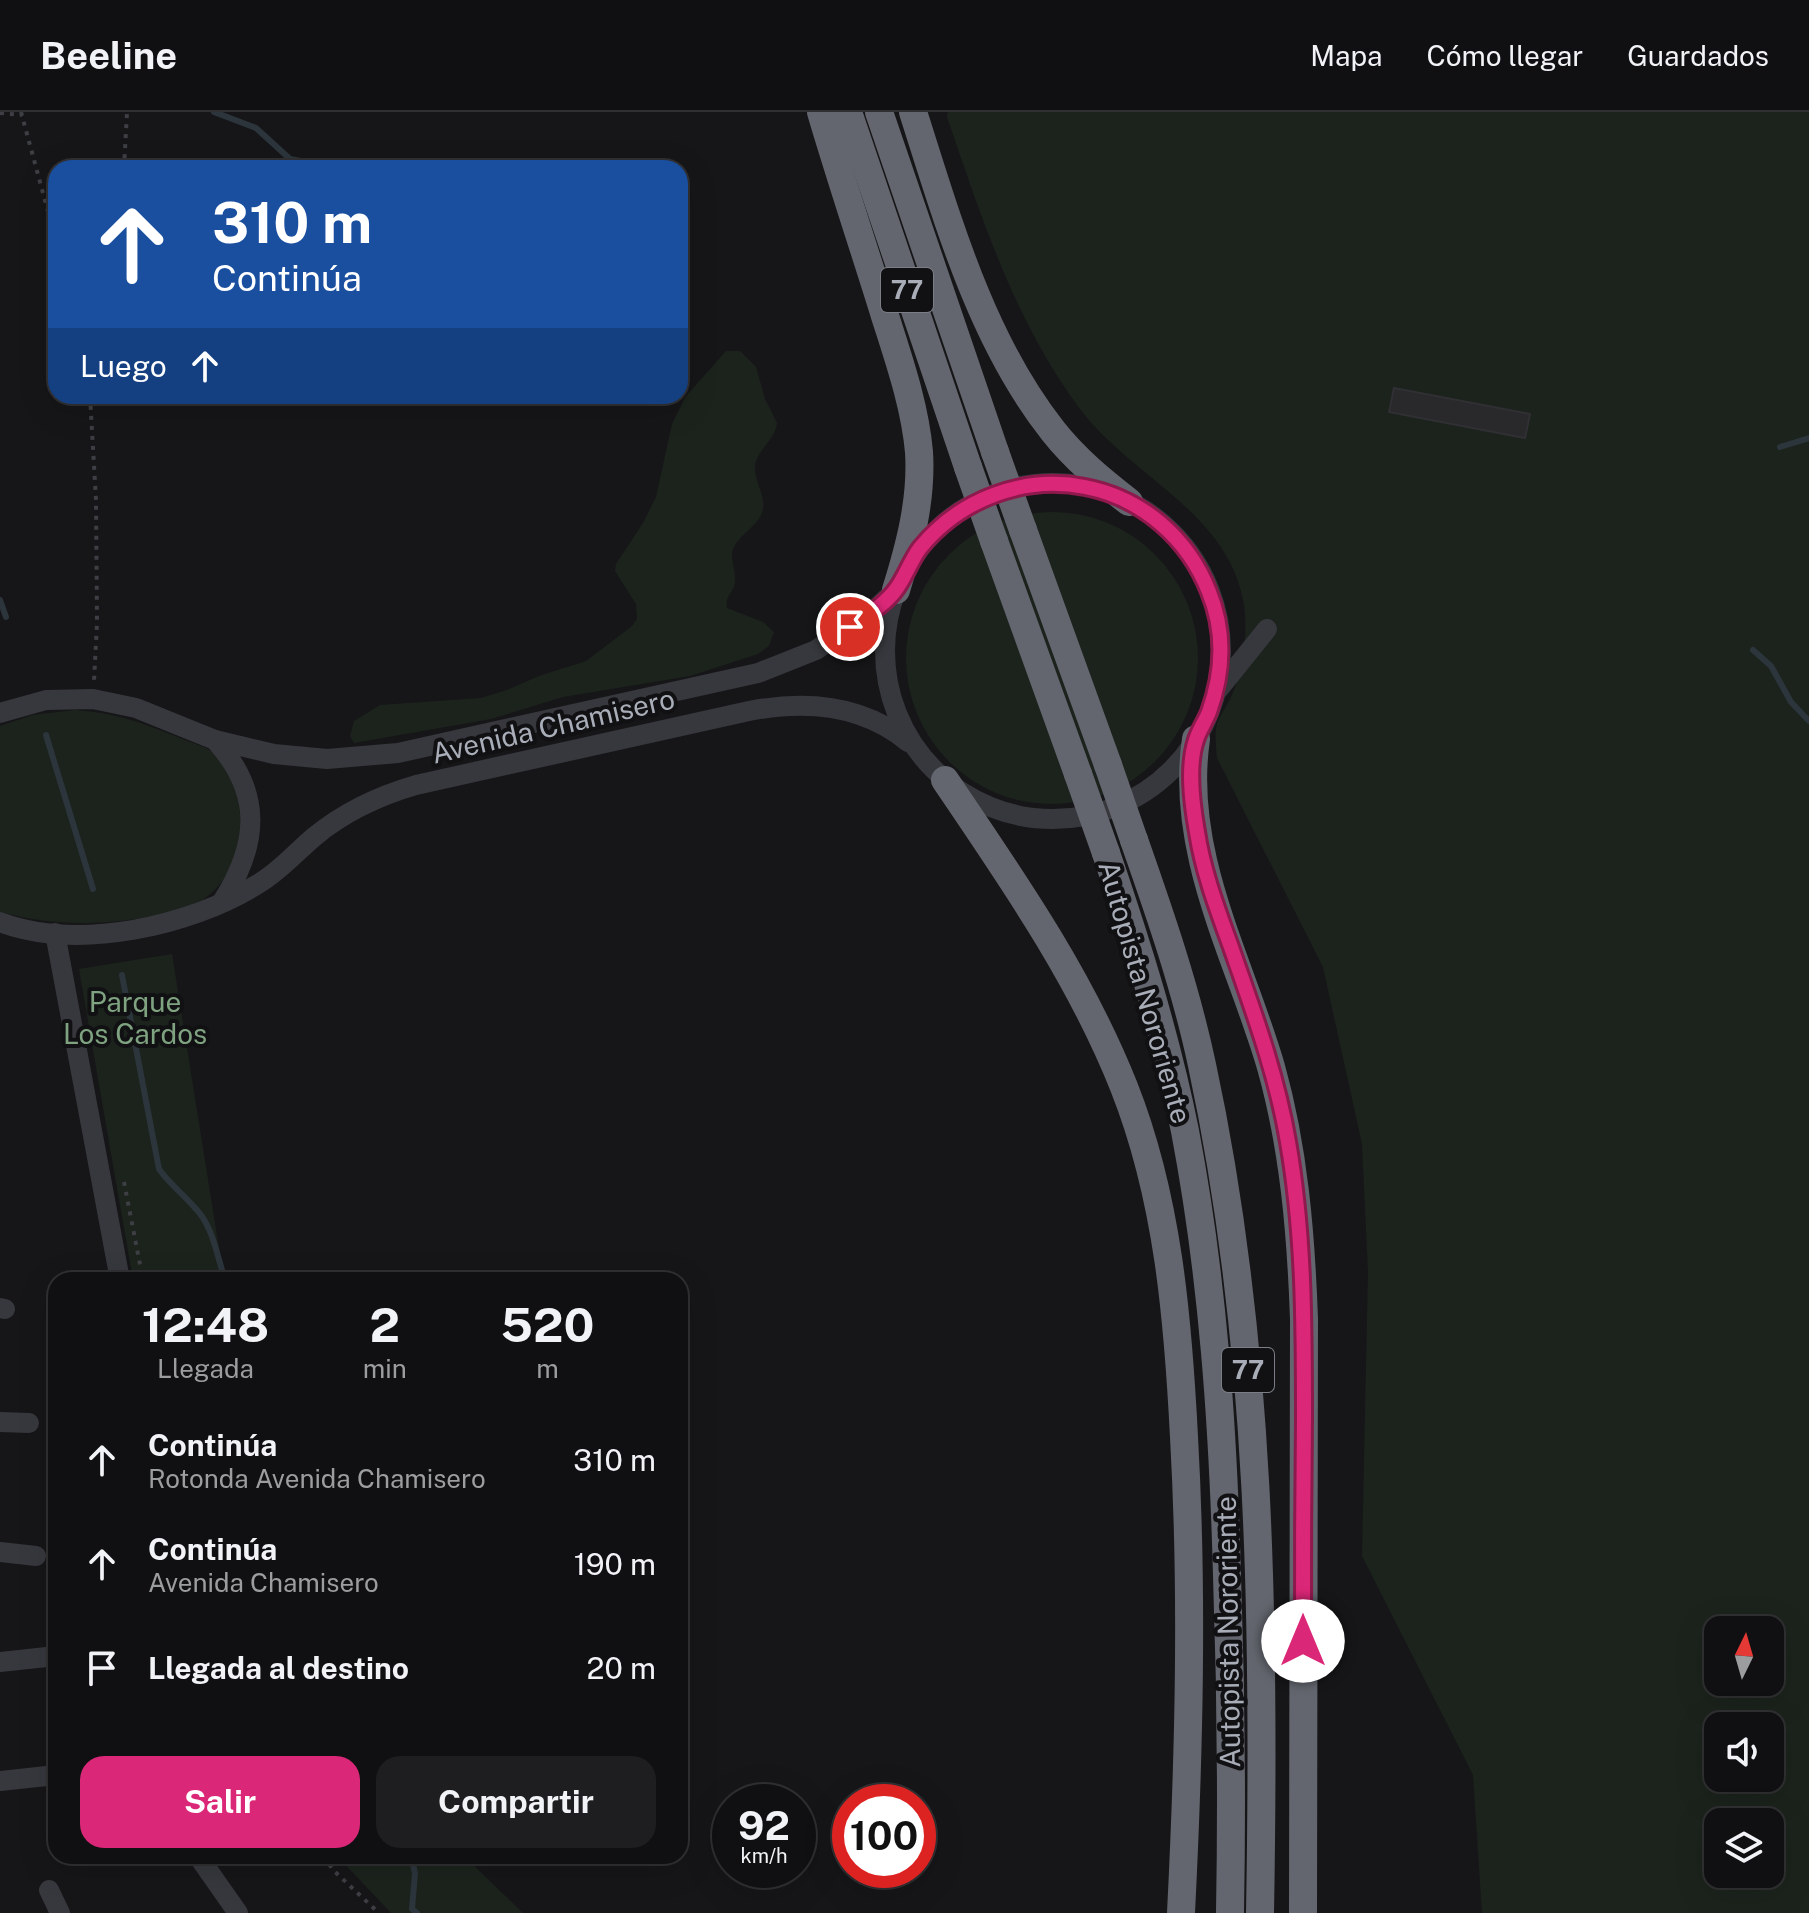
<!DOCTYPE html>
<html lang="es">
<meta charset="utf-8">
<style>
:root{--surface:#101012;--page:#1e1e20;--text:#f1f3f6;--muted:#9c9d9f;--line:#303032;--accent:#db2777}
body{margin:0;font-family:"Public Sans",sans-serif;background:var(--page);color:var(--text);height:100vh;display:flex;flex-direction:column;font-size:30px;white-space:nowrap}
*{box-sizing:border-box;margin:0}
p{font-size:26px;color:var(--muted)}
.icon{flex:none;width:44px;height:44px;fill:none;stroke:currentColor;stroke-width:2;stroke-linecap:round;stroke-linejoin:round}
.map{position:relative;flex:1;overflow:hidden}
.side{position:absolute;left:48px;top:1160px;width:640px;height:592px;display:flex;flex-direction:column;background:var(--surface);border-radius:24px;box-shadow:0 8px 32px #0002,0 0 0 2px var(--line)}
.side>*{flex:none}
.banner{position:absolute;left:48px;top:48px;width:640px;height:244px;border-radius:24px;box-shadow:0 8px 32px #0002,0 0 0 2px var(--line);background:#1a4fa0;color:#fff;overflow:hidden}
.needle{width:52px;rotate:5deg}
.buttons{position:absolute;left:1704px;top:1504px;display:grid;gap:16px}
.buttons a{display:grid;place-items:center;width:80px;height:80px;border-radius:16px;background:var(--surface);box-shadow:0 8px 32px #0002,0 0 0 2px var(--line);font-size:40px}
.speed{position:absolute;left:712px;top:1672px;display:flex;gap:16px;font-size:40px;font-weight:700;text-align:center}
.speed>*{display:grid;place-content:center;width:104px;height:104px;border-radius:50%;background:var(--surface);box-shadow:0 8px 32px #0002,0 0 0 2px var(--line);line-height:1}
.speed small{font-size:20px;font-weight:400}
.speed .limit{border:12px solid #d22;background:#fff;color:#111}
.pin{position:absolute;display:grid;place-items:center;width:68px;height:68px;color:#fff;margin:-34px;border:4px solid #fff;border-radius:50%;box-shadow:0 2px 8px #0007}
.me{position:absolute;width:88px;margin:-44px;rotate:0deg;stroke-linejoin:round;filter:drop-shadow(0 0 6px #0008)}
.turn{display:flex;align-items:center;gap:28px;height:168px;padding:0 32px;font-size:36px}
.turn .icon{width:104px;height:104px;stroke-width:2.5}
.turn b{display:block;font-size:56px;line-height:68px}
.then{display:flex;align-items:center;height:76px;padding:0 32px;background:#0003;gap:16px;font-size:30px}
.eta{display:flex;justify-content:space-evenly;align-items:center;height:136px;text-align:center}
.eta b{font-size:48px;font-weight:700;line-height:56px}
.action{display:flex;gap:16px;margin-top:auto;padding:16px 32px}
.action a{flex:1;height:92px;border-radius:24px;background:var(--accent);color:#fff;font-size:32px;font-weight:700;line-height:92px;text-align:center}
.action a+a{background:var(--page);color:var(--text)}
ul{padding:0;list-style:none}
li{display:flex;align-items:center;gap:24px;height:104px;padding:0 32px}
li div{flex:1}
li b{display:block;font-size:30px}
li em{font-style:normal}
header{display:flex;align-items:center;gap:48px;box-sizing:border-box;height:112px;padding:0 40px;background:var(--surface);border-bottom:2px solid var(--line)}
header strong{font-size:38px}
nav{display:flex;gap:44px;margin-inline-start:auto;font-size:28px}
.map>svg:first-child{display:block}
.green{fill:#1c231d;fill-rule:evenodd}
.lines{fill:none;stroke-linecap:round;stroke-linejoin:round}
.stream{stroke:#2c353c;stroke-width:6}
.building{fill:#29292c;stroke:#303034;stroke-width:2}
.path{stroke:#3d3f44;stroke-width:4;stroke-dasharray:4 6;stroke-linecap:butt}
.minor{stroke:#37383d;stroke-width:20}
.highway{stroke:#63666e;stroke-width:28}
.highway-bridge{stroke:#63666e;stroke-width:28}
.route-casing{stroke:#8e194d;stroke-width:20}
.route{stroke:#db2777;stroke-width:14}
.labels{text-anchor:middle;stroke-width:8;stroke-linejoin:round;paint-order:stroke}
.shield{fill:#111113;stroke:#7b7e86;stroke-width:2}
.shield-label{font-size:26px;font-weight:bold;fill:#a8adb8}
.street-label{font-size:28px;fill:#a8adb8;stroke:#111113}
.park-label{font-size:28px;fill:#7fa381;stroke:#111113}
</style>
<header>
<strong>Beeline</strong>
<nav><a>Mapa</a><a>Cómo llegar</a><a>Guardados</a></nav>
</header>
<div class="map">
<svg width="1809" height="1801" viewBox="0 0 1809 1801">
<rect width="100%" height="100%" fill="#161618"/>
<g class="green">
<path d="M948,0h861v1801h-327l-9,-138 -111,-219 6,-284 -6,-128 -39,-177 -106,-209c-1,-10 -2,-21 -1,-30 2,-11 12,-23 16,-33 11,-23 16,-64 12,-90 -15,-93 -112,-127 -164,-196 -65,-87 -98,-190 -133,-292zM1718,1518h52v52h-52zM1718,1614h52v52h-52zM1718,1710h52v52h-52z"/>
<path d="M726,239h14l16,16 9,32 12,24c-2,18 -21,27 -22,44 -1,16 14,32 6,48 -6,13 -23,21 -28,34 -4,11 5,24 1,37 -3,9 -9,11 -7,22l36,14 11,10 -5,14 -11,8 -68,22 -127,21 -72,22 -137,24 -4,-7 4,-15 26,-16 101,-7 26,-8 32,-14 47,-15 46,-35 5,-7 -1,-15 -21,-33 1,-7 27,-41 13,-26 16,-73 14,-28z"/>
<circle cx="1052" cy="546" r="146"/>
<path d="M75,598c42,3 67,13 105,28 11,5 25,8 34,15 22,18 25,46 27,72 1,27 -14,58 -37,74 -14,9 -30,12 -46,16 -53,11 -106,11 -158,-3v-186l33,-11z"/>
<polygon points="172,842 224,1168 133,1168 79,857"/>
<polygon points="337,1744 464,1744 523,1801 391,1801"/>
</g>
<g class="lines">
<g class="stream">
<polyline points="214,0 256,16 290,47 337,56"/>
<polyline points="1780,335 1809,326"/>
<polyline points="0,488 6,505"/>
<polyline points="1753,538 1771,554 1791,590 1809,609"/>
<polyline points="46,623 93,777"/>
<path d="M122,863l37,194c12,17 29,29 42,46 13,18 17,44 24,65"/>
<polyline points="411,1744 415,1761 412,1797 417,1801"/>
</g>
</g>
<polygon class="building" points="1394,276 1530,302 1525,326 1389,300"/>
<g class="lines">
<g class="path">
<polyline points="21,0 56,129"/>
<polyline points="0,1 22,3"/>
<polyline points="124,56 127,0"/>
<polyline points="90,284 96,388 97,511 94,569"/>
<polyline points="124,1070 143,1168"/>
<polyline points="324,1744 333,1758 379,1801"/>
</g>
<g class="minor">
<circle cx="1053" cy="539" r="168"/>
<polyline points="1218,578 1267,517"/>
<polyline points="0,601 46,588 93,587 136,596 215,628 274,642 327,647 398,641 758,561 816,538 874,498 896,478"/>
<path d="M215,628c48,53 44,104 7,162"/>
<path d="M0,810c78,29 189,5 258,-38 21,-12 37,-31 56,-47 30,-25 64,-41 102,-52l333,-74c57,-11 113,-7 159,31"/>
<polyline points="55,821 120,1168"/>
<polyline points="0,1196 5,1197"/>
<polyline points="0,1310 29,1311"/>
<polyline points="0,1440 36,1444"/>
<polyline points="0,1550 56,1544"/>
<polyline points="0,1669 56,1663"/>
<polyline points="198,1744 238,1801"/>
<polyline points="49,1778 60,1801"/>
</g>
<g class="highway">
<path d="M821,0c20,68 43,136 64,204 14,44 30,90 34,136 3,47 -9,93 -23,138"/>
<polyline points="848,0 968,355"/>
<polyline points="879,0 995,340"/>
<path d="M913,0c35,109 68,228 140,319 22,28 49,50 76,71"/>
<polyline points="1023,418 1108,653"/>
<polyline points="994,429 1078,662"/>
<path d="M1196,627c-17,115 44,221 75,328 23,82 30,167 33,252l-1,594"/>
<path d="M945,668c67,99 135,196 179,307 44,111 54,232 60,350 9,158 5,317 -3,476"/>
<path d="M1134,728c26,74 52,149 68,225 60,278 63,565 58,848"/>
<path d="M1106,741c31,91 60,183 79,278 28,147 38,295 42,444 4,113 5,225 3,338"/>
</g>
<g class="highway-bridge">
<polyline points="995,340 1023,418"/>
<polyline points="968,355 994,429"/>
<polyline points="1108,653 1134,728"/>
<polyline points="1078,662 1106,741"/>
</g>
</g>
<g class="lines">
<g class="route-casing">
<path id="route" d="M850,515c16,-11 36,-23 47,-39 9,-13 14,-28 23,-40 40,-49 104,-73 165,-61 57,11 103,51 124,105 16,39 14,81 0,120 -4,10 -10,18 -13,28 -9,27 -4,64 1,92 6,40 21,79 35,118 22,63 45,126 56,192 16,91 16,184 16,276 -1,74 -1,149 -1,223"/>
</g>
<use href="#route" class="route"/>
</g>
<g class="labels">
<g class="shield">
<rect x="881" y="156" width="52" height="44" rx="6"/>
<rect x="1222" y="1236" width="52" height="44" rx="6"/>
</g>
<g class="shield-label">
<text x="907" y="187">77</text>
<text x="1248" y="1267">77</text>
</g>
<g class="street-label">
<text transform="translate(553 614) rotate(-13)" y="10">Avenida Chamisero</text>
<text transform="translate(1145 880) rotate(74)" y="10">Autopista Nororiente</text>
<text transform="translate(1228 1520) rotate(-91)" y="10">Autopista Nororiente</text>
</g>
<g class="park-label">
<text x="135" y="900">Parque<tspan x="135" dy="32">Los Cardos</tspan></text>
</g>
</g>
</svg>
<div class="buttons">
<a><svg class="needle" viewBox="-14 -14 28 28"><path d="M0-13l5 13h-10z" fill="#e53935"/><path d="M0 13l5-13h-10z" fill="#9c9d9f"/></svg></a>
<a><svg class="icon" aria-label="sound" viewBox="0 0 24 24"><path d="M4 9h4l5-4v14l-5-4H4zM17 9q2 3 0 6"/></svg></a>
<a><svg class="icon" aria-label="layers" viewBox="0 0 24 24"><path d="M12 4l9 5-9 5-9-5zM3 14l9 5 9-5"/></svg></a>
</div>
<div class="speed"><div>92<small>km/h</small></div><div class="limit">100</div></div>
<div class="pin" style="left:850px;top:515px;background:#d93025"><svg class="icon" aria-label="arrive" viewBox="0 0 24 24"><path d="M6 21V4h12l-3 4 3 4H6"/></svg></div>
<svg class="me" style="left:1303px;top:1529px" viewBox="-20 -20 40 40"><circle r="19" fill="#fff"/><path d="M0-13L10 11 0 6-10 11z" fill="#db2777"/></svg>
<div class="banner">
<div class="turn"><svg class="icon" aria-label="ahead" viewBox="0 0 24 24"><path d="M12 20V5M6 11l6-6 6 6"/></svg><div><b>310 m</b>Continúa</div></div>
<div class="then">Luego<svg class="icon" aria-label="ahead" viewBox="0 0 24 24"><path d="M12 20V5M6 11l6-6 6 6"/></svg></div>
</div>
<section class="side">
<div class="eta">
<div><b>12:48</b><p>Llegada</p></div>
<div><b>2</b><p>min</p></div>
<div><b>520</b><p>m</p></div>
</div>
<ul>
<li><svg class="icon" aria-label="ahead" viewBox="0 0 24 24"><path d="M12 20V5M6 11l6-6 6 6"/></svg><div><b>Continúa</b><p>Rotonda Avenida Chamisero</p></div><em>310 m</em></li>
<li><svg class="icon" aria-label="ahead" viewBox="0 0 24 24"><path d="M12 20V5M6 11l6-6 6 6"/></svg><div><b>Continúa</b><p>Avenida Chamisero</p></div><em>190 m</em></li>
<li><svg class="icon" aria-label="arrive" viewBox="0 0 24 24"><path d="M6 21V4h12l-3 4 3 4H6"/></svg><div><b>Llegada al destino</b></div><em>20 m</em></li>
</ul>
<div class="action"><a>Salir</a><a>Compartir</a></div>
</section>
</div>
